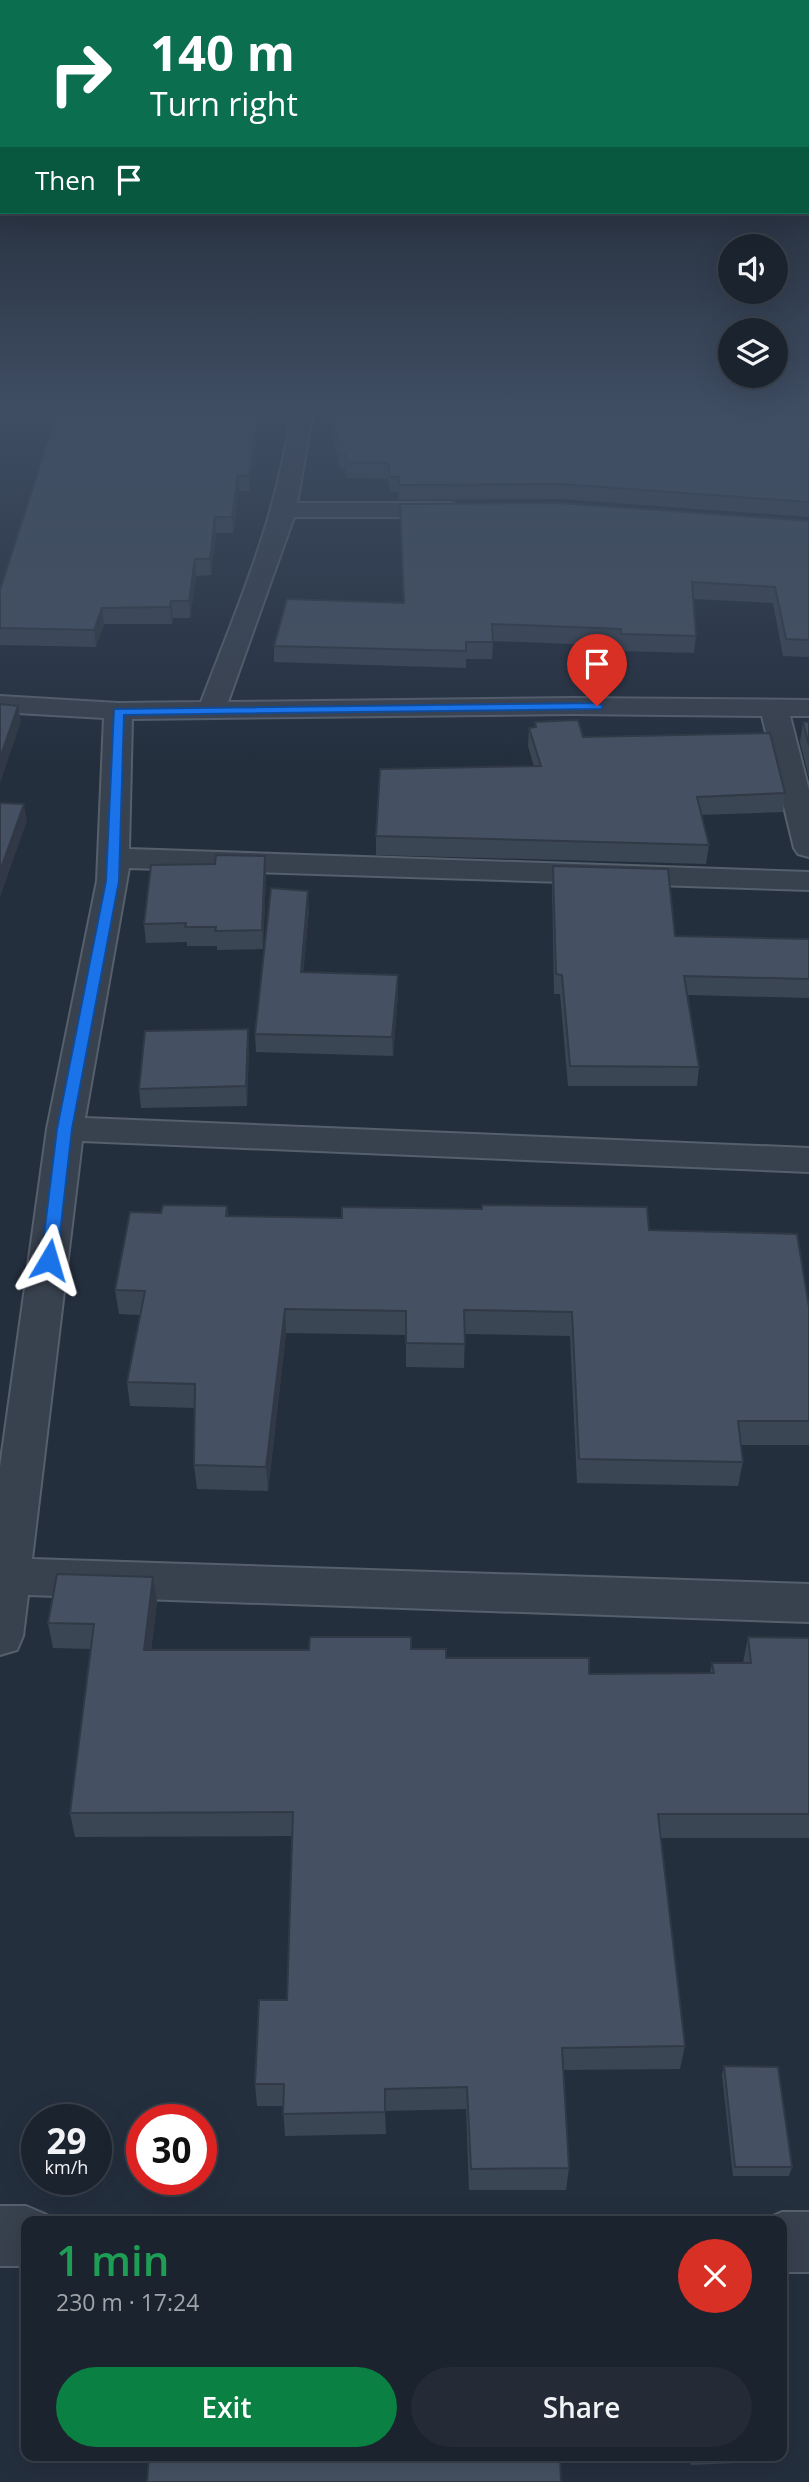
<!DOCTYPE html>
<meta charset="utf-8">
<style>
:root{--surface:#1b232e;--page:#242b36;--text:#f1f3f6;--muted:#a0a4aa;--line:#39404a;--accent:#0b8043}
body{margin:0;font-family:"Open Sans",sans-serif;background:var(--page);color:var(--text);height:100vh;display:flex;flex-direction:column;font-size:26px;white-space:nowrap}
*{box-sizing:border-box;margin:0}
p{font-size:23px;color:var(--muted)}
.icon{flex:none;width:38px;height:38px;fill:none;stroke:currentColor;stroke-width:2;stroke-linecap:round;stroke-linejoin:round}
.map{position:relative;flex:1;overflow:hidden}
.panel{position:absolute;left:21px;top:2216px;width:766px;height:245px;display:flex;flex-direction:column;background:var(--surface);border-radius:14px;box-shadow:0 7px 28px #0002,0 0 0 2px var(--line)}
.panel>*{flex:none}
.top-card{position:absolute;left:0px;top:0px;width:810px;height:214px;box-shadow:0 7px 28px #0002,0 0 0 2px var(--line);background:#0b6e4f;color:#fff;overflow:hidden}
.fabs{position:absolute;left:718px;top:234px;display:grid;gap:14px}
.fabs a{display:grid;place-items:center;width:70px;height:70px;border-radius:50%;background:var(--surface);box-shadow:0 7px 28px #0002,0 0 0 2px var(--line);font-size:35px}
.speed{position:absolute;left:21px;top:2104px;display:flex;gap:14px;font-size:35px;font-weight:700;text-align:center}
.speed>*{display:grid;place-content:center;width:91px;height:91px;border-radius:50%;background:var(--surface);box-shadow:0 7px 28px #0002,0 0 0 2px var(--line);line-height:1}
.speed small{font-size:18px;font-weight:400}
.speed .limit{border:10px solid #d22;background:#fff;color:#111}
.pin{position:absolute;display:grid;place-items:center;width:60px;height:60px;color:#fff;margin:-72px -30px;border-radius:50% 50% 50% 0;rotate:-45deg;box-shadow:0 0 7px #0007}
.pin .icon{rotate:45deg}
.me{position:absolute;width:77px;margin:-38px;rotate:7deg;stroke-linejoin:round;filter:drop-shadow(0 0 5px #0008)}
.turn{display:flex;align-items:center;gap:24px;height:147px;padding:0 35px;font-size:32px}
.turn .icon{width:91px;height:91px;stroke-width:2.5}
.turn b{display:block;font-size:49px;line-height:60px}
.then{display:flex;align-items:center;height:66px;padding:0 35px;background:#0003;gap:14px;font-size:26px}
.round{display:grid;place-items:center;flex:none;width:74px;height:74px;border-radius:37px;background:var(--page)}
.overview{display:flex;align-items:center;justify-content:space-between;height:119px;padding:0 35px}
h1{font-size:42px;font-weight:600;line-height:52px;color:#1e9e55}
.action{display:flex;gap:14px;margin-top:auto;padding:14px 35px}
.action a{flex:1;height:80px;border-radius:42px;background:var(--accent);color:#fff;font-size:28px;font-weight:600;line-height:80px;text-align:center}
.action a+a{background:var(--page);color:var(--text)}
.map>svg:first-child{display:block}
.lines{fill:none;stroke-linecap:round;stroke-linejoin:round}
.minor-casing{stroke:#565f6c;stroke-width:4}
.minor{fill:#38414e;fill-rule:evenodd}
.wall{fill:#3b4654}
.shaded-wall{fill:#303945}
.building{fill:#455162;stroke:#303945;stroke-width:2}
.route{fill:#1a73e8;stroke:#114b97;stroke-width:2}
</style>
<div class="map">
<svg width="809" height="2482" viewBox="0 0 809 2482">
<rect width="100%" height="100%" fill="#242f3e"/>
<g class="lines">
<g class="minor-casing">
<g id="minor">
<path d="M291,412h22l-16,91h154l8,2 4,5 -4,5 -8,2h-157l-66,185 344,-4 237,2v16h-19l19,74v67l-11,-3 -4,-6 -32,-132 -190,-2 -440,5 -3,130 680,23v18l-680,-22 -44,250 724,30v24l-727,-31 -50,418 777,25v38l-781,-27 -5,41 -6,14 -17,5v-188l47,-338 50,-248 7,-163 -104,-6v-16l118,7 83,-1c37,-96 77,-188 90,-290z"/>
<polygon points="0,2206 26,2206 47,2215 49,2221 26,2221 26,2266 0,2266"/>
<polygon points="782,2212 809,2212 809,2272 782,2272 782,2221 762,2221"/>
</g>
</g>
<use href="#minor" class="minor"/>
</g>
<g class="wall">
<polygon points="57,412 261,412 249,491 239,491 233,533 216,533 211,575 196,576 190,618 173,618 172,624 104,624 96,647 0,645 0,590"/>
<polygon points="328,412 809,412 809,517 560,499 399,500 399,492 390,492 388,479 346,478 345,469 340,469"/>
<polygon points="400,504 809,521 809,657 783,656 773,603 693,599 696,636 694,653 620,651 620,646 493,641 492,659 466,659 466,668 274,662 274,646 403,603"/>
<polygon points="535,722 583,737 785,793 783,812 701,815 709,845 706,864 376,855 376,836 534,767 528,746 529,728 535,727"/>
<polygon points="803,722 809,722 809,778 800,742"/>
<polygon points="553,866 675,936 809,939 809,998 688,995 699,1067 697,1086 568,1086 560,994 554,994 552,884"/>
<polygon points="266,875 263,949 217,950 217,946 187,946 187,942 146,943 144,924"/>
<polygon points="309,909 303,972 398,993 393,1056 256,1052 255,1034"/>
<polygon points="248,1029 249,1048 247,1106 141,1108 139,1089"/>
<polygon points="227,1206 228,1216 649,1230 809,1307 809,1445 741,1445 743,1462 738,1486 577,1483 570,1336 465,1334 464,1368 406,1367 406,1335 286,1333 268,1491 197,1489 194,1465 195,1408 130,1406 127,1382 140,1315 119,1314 115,1290 161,1213"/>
<polygon points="153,1577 157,1602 151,1650 411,1649 446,1658 589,1674 710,1673 712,1663 743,1663 748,1637 809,1638 809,1838 661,1838 685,2046 680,2069 563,2070 569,2168 566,2190 469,2190 466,2109 385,2111 386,2134 285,2136 283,2106 257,2106 255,2084 287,2000 293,1836 75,1837 70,1813 90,1649 53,1648 48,1623"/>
<polygon points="724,2066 792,2167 789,2176 733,2176 722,2075"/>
<polygon points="782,2447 783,2454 780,2461 691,2465 689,2455 782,2455"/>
</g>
<g class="shaded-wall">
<polygon points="258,412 261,412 249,491 249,476"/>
<polygon points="238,476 239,491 233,533 232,517"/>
<polygon points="215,517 216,533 211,575 210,559"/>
<polygon points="195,559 196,576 190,618 189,601"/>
<polygon points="171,601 173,618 172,624 170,607"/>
<polygon points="102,608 104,624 96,647 94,630"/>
<polygon points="18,706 21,722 0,783 0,758"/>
<polygon points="24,804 27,821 0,897 0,871"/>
<polygon points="265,856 266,875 263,949 262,930"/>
<polygon points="308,891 309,909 302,990 301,972"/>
<polygon points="398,975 398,993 393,1056 392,1037"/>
<polygon points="248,1029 249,1048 247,1106 246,1086"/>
<polygon points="285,1309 286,1333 268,1491 266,1467"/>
<polygon points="153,1577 157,1602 148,1675 144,1650"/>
</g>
<g class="building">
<polygon points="57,412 258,412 249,476 238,476 232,517 215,517 210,559 195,559 189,601 171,601 170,607 102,608 94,630 0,628 0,590"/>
<polygon points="331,412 809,412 809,502 561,484 399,485 399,477 390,477 388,463 346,462 345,454 340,454"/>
<polygon points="561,503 809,521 809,640 786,639 775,587 692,582 696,636 621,634 621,629 492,624 493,642 466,642 466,651 274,646 287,599 404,603 400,504"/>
<polygon points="0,704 18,706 0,758"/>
<polygon points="578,720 583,737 770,733 785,793 697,797 709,845 376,836 380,769 541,766 529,728 536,727 535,722"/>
<polygon points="803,722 809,722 809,745"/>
<polygon points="0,803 24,804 0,871"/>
<polygon points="216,855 265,856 262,930 215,931 216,927 185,927 186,923 144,924 151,865 215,864"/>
<polygon points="553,866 668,869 675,936 809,939 809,979 684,976 699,1067 570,1066 562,975 556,974"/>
<polygon points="271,888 308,891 301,972 398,975 392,1037 255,1034"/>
<polygon points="248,1029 246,1086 139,1089 145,1031"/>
<polygon points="163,1205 227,1206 226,1216 342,1218 342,1207 482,1209 482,1205 647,1207 649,1230 797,1234 809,1307 809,1421 738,1421 743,1462 579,1459 572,1312 464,1310 465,1344 406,1343 406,1311 285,1309 266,1467 194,1465 195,1384 127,1382 145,1291 115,1290 130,1212 161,1213"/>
<polygon points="57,1574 153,1577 144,1650 309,1650 310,1637 411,1637 411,1649 446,1649 446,1658 589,1658 589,1674 714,1673 712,1663 751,1663 748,1637 809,1638 809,1814 658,1814 685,2046 562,2048 569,2168 471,2169 467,2087 385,2089 385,2112 283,2114 284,2084 255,2084 259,2000 287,2000 293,1812 70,1813 94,1624 48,1623"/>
<polygon points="724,2066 778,2067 792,2167 735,2167"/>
<polygon points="149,2455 560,2455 561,2482 147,2482"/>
<polygon points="693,2455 742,2455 693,2457"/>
</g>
<linearGradient id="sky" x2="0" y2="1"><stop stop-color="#141a22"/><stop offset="0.54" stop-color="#3f4d63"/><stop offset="1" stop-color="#3f4d63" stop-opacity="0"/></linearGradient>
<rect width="809" height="759" fill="url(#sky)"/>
<polygon class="route" points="597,703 603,706 601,709 124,715 119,881 72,1129 57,1260 49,1266 43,1264 41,1260 57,1129 106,881 114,709"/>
</svg>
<div class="fabs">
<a><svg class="icon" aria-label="sound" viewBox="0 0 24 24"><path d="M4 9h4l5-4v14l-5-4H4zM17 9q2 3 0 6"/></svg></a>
<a><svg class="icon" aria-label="layers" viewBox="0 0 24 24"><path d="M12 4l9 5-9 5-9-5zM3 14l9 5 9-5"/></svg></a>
</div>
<div class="speed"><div>29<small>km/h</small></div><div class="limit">30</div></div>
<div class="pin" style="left:597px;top:706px;background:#d93025"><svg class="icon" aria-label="arrive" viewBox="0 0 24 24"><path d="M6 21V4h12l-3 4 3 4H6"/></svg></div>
<svg class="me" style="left:49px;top:1260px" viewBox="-20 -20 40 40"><path d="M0-17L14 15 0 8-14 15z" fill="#1a73e8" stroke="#fff" stroke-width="4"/></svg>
<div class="top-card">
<div class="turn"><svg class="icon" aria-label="right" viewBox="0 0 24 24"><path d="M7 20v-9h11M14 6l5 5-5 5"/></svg><div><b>140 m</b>Turn right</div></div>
<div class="then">Then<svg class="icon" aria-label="arrive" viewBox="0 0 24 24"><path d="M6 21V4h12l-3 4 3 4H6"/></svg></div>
</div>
<section class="panel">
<div class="overview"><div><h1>1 min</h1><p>230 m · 17:24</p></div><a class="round" style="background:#d93025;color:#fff"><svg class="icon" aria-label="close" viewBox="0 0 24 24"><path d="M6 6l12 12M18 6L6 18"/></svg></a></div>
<div class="action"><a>Exit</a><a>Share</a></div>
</section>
</div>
